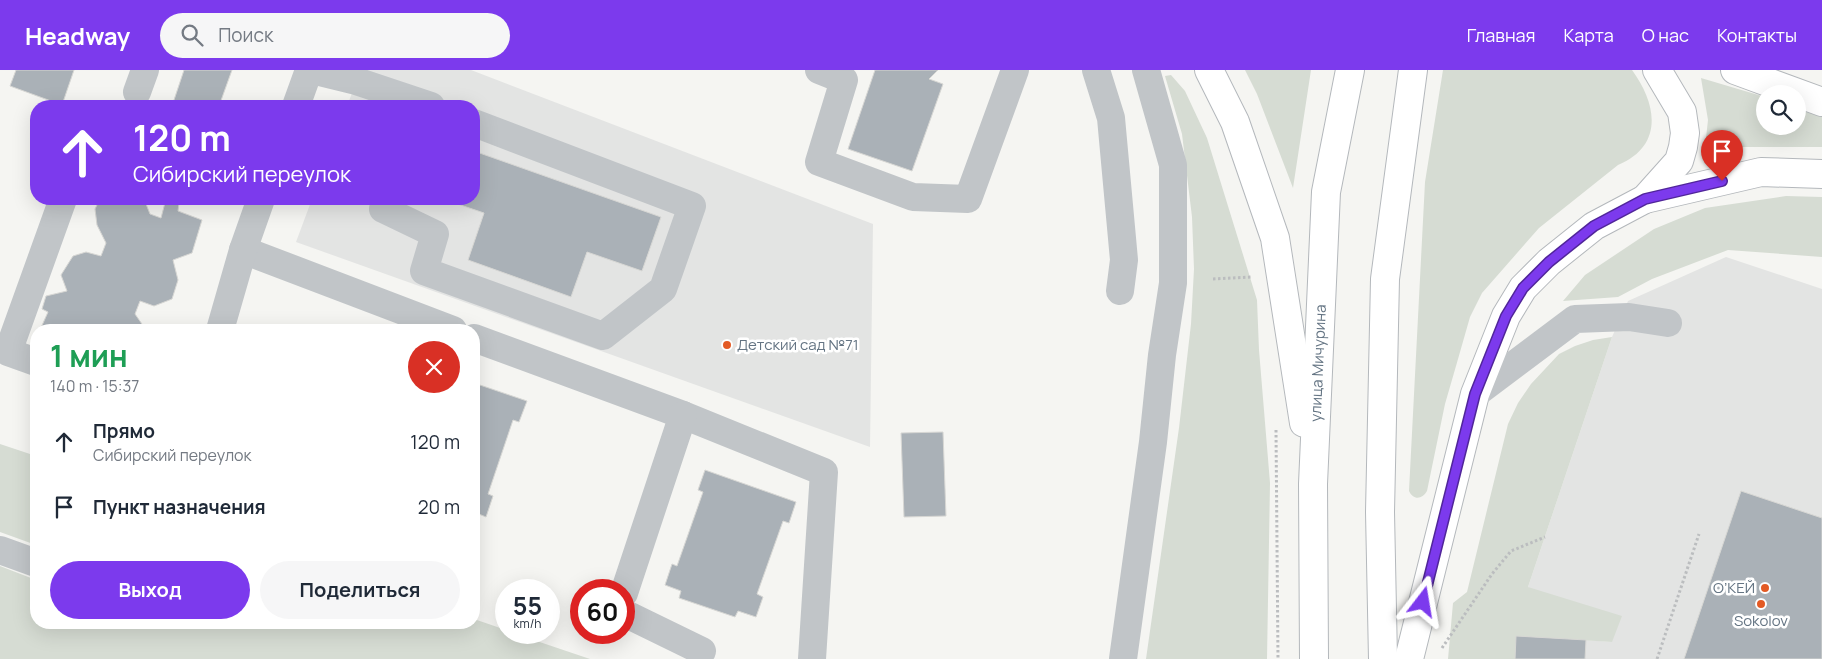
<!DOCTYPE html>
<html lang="ru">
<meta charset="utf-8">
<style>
:root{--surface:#fff;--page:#f6f6f7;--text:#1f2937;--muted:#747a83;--accent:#7c3aed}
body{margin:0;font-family:Manrope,sans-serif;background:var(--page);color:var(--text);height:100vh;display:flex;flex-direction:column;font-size:19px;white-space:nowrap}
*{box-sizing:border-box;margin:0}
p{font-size:16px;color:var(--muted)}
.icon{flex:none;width:28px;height:28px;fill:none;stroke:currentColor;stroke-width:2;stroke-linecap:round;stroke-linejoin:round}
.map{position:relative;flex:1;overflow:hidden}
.drawer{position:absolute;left:30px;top:254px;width:450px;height:305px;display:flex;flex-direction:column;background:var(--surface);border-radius:20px;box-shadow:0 5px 20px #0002}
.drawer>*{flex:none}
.top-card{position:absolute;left:30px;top:30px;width:450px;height:105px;border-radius:20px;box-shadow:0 5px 20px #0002;background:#7c3aed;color:#fff;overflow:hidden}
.tools{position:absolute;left:1756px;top:15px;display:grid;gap:10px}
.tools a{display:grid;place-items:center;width:50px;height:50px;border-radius:50%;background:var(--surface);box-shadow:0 5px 20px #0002;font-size:25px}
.speed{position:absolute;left:495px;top:509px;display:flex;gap:10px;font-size:25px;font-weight:700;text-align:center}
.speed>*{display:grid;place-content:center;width:65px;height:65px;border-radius:50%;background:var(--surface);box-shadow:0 5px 20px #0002;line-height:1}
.speed small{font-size:12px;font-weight:400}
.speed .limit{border:8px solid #d22;background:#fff;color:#111}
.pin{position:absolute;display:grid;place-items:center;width:42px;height:42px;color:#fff;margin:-51px -21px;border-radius:50% 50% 50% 0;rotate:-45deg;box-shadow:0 0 5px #0007}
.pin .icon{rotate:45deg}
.me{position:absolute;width:55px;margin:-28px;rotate:14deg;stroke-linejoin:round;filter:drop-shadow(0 0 4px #0008)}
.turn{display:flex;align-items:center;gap:18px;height:105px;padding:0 20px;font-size:22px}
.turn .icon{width:65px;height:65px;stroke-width:2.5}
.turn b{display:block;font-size:35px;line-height:42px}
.round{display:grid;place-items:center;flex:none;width:52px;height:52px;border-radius:26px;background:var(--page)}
.head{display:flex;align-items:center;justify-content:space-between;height:85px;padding:0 20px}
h1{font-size:30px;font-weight:700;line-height:38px;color:#1e9e55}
.action{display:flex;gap:10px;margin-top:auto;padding:10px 20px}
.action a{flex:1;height:58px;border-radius:30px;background:var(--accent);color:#fff;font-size:20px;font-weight:700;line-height:58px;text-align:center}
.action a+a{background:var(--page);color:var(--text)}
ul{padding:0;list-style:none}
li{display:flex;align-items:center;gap:15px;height:65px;padding:0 20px}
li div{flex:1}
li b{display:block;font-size:19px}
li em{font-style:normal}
header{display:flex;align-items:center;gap:30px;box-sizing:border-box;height:70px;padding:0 25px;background:var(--accent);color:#fff}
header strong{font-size:24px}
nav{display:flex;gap:28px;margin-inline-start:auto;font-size:18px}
.search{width:350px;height:45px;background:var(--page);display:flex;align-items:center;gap:12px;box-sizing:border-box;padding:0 18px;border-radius:28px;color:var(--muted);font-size:19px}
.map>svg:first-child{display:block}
.built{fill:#e3e4e3}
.green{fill:#d6dcd3}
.building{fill:#aab1b7;stroke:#d7d7d4}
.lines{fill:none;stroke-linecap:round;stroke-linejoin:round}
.major-casing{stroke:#b4b8bc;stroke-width:30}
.path{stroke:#bbbdbf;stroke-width:3;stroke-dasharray:2.5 2.5;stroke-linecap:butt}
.minor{stroke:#c1c5c8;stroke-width:28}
.major{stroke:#fff;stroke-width:28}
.route-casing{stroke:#51269a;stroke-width:12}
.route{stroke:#7c3aed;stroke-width:9}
.poi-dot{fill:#e35a24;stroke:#fff;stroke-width:2}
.labels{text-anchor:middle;stroke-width:5;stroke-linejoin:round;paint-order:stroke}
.poi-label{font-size:15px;fill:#647483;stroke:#fff;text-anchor:start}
.street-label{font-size:15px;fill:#647483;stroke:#fff}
</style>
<header>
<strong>Headway</strong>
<div class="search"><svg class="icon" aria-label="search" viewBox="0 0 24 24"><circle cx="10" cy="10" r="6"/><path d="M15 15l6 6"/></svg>Поиск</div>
<nav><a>Главная</a><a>Карта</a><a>О нас</a><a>Контакты</a></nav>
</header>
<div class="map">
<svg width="1822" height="589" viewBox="0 0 1822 589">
<rect width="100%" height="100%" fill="#f5f5f2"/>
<g class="built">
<polygon points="361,0 471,0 873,154 870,377 296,172 312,129 474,129 474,36 347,36"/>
<polygon points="1726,187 1822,219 1822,589 1585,589 1586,570 1612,572 1528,517 1612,267 1628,231"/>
</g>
<g class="green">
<polygon points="1245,0 1311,0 1293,118 1257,24"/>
<path d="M1443,0h189c25,34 32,76 -14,95l-79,63 -57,65 -12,24 -14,49 -11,38 -18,87c-5,9 -14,9 -18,0l16,-309z"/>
<polygon points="1171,5 1185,21 1207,68 1257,230 1259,280 1270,413 1267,589 1146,589 1179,358 1191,254 1194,199 1192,147 1182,64 1165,6"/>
<polygon points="1701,8 1765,27 1765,56 1798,56 1798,36 1822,43 1822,77 1705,77 1708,50"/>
<polygon points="1786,126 1822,127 1822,187 1728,180 1652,209 1618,227 1563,231 1585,205 1654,159 1705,138"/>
<polygon points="1612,267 1528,517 1622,546 1612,572 1517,566 1515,589 1448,589 1453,533 1467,522 1508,354 1518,333 1531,314 1559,284 1575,276 1593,270"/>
<polygon points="0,374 36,386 36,475 0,462"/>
<polygon points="0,496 36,510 36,552 474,552 474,549 506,560 506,562 513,563 590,589 0,589"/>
</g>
<g class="building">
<polygon points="16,0 74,0 62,35 10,16"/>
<polygon points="184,0 232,0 219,36 172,36"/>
<polygon points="875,0 938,0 929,9 943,14 912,101 848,79"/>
<polygon points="474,81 661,147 642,201 587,182 571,227 468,190 484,143 443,129 474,129"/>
<polygon points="100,129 144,129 150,144 161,148 166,129 179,133 178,141 202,150 192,183 173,190 178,210 172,229 154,236 140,231 135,244 144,257 144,260 40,260 48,242 42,239 46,226 67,221 61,205 73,186 86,182 101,186 106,173 97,155 95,139"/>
<polygon points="474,313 527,331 519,352 513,350 488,424 493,426 486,447 474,442"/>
<polygon points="943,362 946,446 904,447 901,363"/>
<polygon points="705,400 796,432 789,453 783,451 757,524 763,527 756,547 738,541 735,547 679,528 681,521 665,515 672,494 677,496 703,422 698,420"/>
<polygon points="1741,421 1822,448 1822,589 1684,589"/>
<polygon points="1516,566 1586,570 1585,589 1515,589"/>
</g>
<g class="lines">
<g class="major-casing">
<g id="major">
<polyline points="1209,0 1235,52 1275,168 1304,353"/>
<polyline points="1735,0 1822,32"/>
<polyline points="1645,129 1761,102 1822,104"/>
<path id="s1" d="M1314,589l-1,-175 13,-292 24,-122"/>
<polyline points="1383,589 1380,442 1385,209 1413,0"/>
<polyline points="1409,589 1475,324 1506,246 1523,218 1549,192 1594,156 1645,129 1679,91 1683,77 1685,63 1682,42 1657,0"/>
</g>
</g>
<g class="path">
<polyline points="1213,209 1252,207"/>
<polyline points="1276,360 1278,589"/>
<polyline points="1442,578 1492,504 1511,481 1545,467"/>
<polyline points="1657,589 1699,464"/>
</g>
<g class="minor">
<polyline points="311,0 356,11 431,36"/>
<polyline points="819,0 844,10 819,92 913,127 968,129 1015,0"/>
<polyline points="1096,0 1111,48 1124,190 1120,221"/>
<polyline points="137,22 145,0"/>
<polyline points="296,36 309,0"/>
<polyline points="388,129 383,139 435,164 424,201 603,266 663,219 692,136 474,53"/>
<polyline points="243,180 453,260"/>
<polyline points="220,260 243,180 261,129"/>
<polyline points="474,268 683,345 824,402 812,589"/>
<polyline points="36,292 8,282 63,129"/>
<polyline points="1475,324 1575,249 1629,247 1668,253"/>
<polyline points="0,480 36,493"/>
<polyline points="624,523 683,345"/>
<polyline points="624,543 702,581"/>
<polyline points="1123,589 1153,372 1162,285 1173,213 1173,95 1146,0"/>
</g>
<use href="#major" class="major"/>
</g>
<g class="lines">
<g class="route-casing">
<polyline id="route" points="1423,532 1475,324 1506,246 1523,218 1549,192 1594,156 1645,129 1722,111"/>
</g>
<use href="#route" class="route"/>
</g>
<g class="poi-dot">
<circle cx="727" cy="275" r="5"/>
<circle cx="1765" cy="518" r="5"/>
<circle cx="1761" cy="534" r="5"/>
</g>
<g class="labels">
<g class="poi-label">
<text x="737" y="280">Детский сад №71</text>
<text x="1755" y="523" text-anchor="end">О’КЕЙ</text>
<text x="1761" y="556" text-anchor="middle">Sokolov</text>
</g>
<g class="street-label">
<text dy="5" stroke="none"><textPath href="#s1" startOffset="296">улица Мичурина</textPath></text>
</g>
</g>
</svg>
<div class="tools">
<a><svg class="icon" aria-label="search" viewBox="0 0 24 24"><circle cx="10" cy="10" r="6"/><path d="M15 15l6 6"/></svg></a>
</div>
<div class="speed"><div>55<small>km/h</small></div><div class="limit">60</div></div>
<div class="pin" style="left:1722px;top:111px;background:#d93025"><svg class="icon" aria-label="arrive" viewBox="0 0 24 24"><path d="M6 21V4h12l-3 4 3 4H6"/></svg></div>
<svg class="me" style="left:1423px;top:532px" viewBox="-20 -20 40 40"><path d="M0-17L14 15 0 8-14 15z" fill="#7c3aed" stroke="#fff" stroke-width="4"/></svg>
<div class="top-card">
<div class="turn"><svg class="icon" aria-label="ahead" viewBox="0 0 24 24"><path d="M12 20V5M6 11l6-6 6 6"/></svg><div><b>120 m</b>Сибирский переулок</div></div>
</div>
<section class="drawer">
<div class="head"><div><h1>1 мин</h1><p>140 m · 15:37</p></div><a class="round" style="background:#d93025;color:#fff"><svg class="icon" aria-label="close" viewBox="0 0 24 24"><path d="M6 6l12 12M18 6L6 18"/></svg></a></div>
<ul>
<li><svg class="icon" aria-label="ahead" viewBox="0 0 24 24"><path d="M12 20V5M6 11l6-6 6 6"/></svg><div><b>Прямо</b><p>Сибирский переулок</p></div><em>120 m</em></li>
<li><svg class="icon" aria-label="arrive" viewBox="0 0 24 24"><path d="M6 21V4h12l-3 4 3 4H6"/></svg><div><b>Пункт назначения</b></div><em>20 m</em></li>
</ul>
<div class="action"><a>Выход</a><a>Поделиться</a></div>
</section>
</div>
